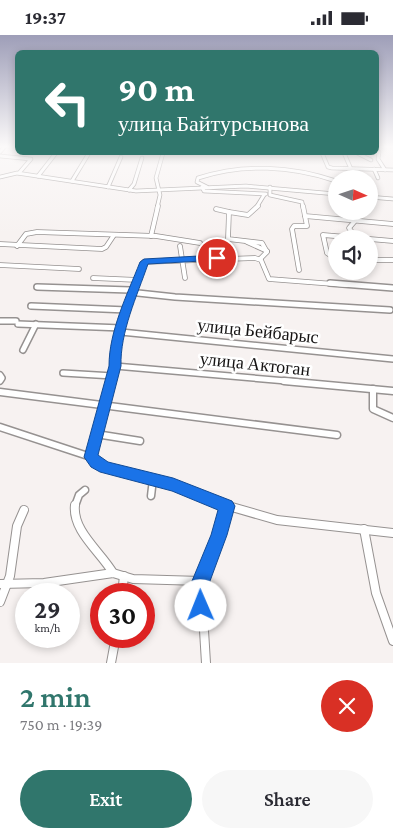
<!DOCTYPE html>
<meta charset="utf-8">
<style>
:root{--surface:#fff;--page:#f7f7f7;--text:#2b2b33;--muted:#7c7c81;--accent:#30766c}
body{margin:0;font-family:"Crimson Pro",serif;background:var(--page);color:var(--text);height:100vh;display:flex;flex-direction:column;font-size:19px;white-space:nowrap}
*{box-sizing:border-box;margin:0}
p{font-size:16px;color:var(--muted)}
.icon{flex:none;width:28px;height:28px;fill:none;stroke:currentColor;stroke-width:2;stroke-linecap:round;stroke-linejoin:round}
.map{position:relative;height:628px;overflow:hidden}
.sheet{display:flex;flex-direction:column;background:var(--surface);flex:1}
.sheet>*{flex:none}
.guide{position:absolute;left:15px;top:15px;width:364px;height:105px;border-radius:8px;box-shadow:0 2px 8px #0003;background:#30766c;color:#fff;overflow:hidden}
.needle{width:32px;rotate:93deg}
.buttons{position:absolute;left:328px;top:135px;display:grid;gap:10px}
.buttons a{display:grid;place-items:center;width:50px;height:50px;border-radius:50%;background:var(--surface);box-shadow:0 2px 8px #0003;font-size:25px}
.speed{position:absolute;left:15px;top:548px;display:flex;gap:10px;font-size:25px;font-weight:700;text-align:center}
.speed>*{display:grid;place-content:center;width:65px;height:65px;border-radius:50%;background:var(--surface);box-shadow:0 2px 8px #0003;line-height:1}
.speed small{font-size:12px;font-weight:400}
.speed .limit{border:8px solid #d22;background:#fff;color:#111}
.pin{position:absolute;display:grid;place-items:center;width:42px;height:42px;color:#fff;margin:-21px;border:2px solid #fff;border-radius:50%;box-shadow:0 1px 5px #0007}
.me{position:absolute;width:55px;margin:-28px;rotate:359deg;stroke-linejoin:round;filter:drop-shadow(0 0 4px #0008)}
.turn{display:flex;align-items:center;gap:18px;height:105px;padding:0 20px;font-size:22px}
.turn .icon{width:65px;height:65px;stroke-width:2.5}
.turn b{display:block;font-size:35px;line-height:42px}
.round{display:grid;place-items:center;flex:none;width:52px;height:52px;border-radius:26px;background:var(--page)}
.headline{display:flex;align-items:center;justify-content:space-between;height:85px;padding:0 20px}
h1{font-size:30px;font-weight:600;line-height:38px;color:var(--accent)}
.cta{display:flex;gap:10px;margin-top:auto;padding:10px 20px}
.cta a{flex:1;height:58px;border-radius:30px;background:var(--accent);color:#fff;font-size:20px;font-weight:600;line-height:58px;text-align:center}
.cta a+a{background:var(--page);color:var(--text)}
.status{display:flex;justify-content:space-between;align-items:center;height:35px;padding:0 25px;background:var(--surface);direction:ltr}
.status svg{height:14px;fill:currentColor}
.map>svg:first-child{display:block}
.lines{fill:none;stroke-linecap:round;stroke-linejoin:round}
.minor-far4-casing{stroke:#969291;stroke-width:4.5}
.minor-far3-casing{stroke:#969291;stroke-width:5.5}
.minor-far2-casing{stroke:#969291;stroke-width:8}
.minor-far1-casing{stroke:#969291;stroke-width:9}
.minor-casing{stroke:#969291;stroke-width:10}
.minor-far4{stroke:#fff;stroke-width:3}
.minor-far3{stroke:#fff;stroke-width:4}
.minor-far2{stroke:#fff;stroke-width:5}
.minor-far1{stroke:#fff;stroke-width:6}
.minor{stroke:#fff;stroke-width:8}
.route{fill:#1a73e8;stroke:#114b97}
.labels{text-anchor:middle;stroke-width:5;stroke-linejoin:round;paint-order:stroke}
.street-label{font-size:18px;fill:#151313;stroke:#fff}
</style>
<div class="status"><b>19:37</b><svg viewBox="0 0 49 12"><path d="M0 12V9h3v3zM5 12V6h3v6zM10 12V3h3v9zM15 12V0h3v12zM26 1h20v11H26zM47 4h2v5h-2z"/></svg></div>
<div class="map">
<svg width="393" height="628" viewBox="0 0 393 628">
<rect width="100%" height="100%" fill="#f7f2f1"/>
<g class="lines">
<g class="minor-far4-casing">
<g id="minor-far4">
<polyline points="0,117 5,111"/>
<polyline points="376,117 379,117 378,124 385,135"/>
<polyline points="322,118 328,132 332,133 393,135"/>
<polyline points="344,118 351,134"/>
<polyline points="357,118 371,125"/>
<polyline points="0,121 31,124 19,138"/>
<polyline points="374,134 378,143"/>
<polyline points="38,141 56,118"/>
<polyline points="0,142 17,138 136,156 246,151 336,159"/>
<polyline points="72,146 89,118"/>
<polyline points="108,152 121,122"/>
<polyline points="202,152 204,156 266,159"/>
<path d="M207,152l-10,-5 1,-4c45,-15 94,-12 138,3"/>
<polyline points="270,152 270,160 302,167 303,173"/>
<polyline points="129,155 134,149 142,123"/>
<polyline points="369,162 393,164"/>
<polyline points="157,173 160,160 156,143 163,118"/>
<polyline points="256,173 264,160"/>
</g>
</g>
<g class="minor-far3-casing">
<g id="minor-far3">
<polyline points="258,171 248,180 229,177 228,204 262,208 267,217 260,224"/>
<polyline points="303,171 305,181 393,189"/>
<polyline points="216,174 229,177"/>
<polyline points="355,186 349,193 356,203"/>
<polyline points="151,201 158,171"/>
<polyline points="247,207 267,216"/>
<polyline points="0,209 102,214 106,212 114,200"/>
<polyline points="17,211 26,199 37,197 156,201 200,208"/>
<polyline points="180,211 185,243"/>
<polyline points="336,224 327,218 323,200 393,206"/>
<polyline points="369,225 393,225"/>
<polyline points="144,227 255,223 261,225 269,244 347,250"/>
<polyline points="0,230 79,234"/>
<polyline points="299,235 292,194 294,191 307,191 305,181"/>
<polyline points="93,243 138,245"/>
<polyline points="136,250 144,227"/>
</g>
</g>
<g class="minor-far2-casing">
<g id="minor-far2">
<polyline points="330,248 393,253"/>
<polyline points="37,252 130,255 138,258 175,262 390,275"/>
<polyline points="31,271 127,275"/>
<polyline points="0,286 16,286"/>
<polyline points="18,289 122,293"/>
<polyline points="121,297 393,324"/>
<polyline points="23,315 36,289"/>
<polyline points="115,331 298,347"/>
<polyline points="63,338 113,341"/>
<polyline points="0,340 2,343 0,346"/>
<path d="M111,347c2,-10 3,-20 4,-31 4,-23 13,-46 21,-68"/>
</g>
</g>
<g class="minor-far1-casing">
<g id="minor-far1">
<polyline points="284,346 393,356"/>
<polyline points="373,354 373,374 393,383"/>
<polyline points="0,357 337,400"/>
<polyline points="0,392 91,422 96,428 105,433 173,449 228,471"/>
<polyline points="96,399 140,406"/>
<polyline points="91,422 111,346"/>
<polyline points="151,461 153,444"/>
<polyline points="75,471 79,460 85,455"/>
</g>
</g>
<g class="minor-casing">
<g id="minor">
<path d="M75,470c-3,26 26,47 38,68"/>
<polyline points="225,470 277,485 393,498"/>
<polyline points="364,494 376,558 393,606"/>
<polyline points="0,549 44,548 113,538 133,544 201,546"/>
<polyline points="122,559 124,541"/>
<polyline points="0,567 10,541 17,491 24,475"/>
<polyline points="111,628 116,601"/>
<polyline points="206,628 201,546 219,501 227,471"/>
</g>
</g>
<use href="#minor-far4" class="minor-far4"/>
<use href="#minor-far3" class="minor-far3"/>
<use href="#minor-far2" class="minor-far2"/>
<use href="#minor-far1" class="minor-far1"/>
<use href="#minor" class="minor"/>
</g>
<linearGradient id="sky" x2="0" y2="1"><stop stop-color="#9e9eb8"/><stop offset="0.56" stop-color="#fbf9f9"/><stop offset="1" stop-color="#fbf9f9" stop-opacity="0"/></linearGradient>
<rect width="393" height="199" fill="url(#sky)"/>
<path class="route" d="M217,220l5,3 -2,2 -72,4c-11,32 -28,68 -27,102l-23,89 10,7 65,16 59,23 3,5 -8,29 -17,46v25l-2,7 -7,2 -6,-2 -3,-7v-25l19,-46 7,-25 -46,-19 -72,-19 -9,-5 -7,-10 25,-91c0,-35 18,-71 31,-104l4,-3z"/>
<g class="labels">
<g class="street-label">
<text transform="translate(258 296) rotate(6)" y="6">улица Бейбарыс</text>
<text transform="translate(255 329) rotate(6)" y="6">улица Актоган</text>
</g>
</g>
</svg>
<div class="buttons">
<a><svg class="needle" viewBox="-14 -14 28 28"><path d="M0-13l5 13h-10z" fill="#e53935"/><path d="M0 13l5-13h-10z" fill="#7c7c81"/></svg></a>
<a><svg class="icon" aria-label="sound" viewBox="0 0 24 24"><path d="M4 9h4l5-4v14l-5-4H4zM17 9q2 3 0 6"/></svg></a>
</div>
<div class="speed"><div>29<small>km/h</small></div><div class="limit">30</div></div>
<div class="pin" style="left:217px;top:223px;background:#d93025"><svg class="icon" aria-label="arrive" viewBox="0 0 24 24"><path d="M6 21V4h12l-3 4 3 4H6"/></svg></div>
<svg class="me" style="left:201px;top:571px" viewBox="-20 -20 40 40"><circle r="19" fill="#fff"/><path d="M0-13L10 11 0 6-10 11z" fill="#1a73e8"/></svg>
<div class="guide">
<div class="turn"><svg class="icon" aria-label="left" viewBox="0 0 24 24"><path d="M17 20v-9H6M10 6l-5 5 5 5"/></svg><div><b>90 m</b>улица Байтурсынова</div></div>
</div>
</div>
<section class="sheet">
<div class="headline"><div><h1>2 min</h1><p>750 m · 19:39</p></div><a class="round" style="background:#d93025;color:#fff"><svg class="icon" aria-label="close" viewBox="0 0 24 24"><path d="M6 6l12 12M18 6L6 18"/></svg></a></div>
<div class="cta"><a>Exit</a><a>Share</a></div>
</section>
